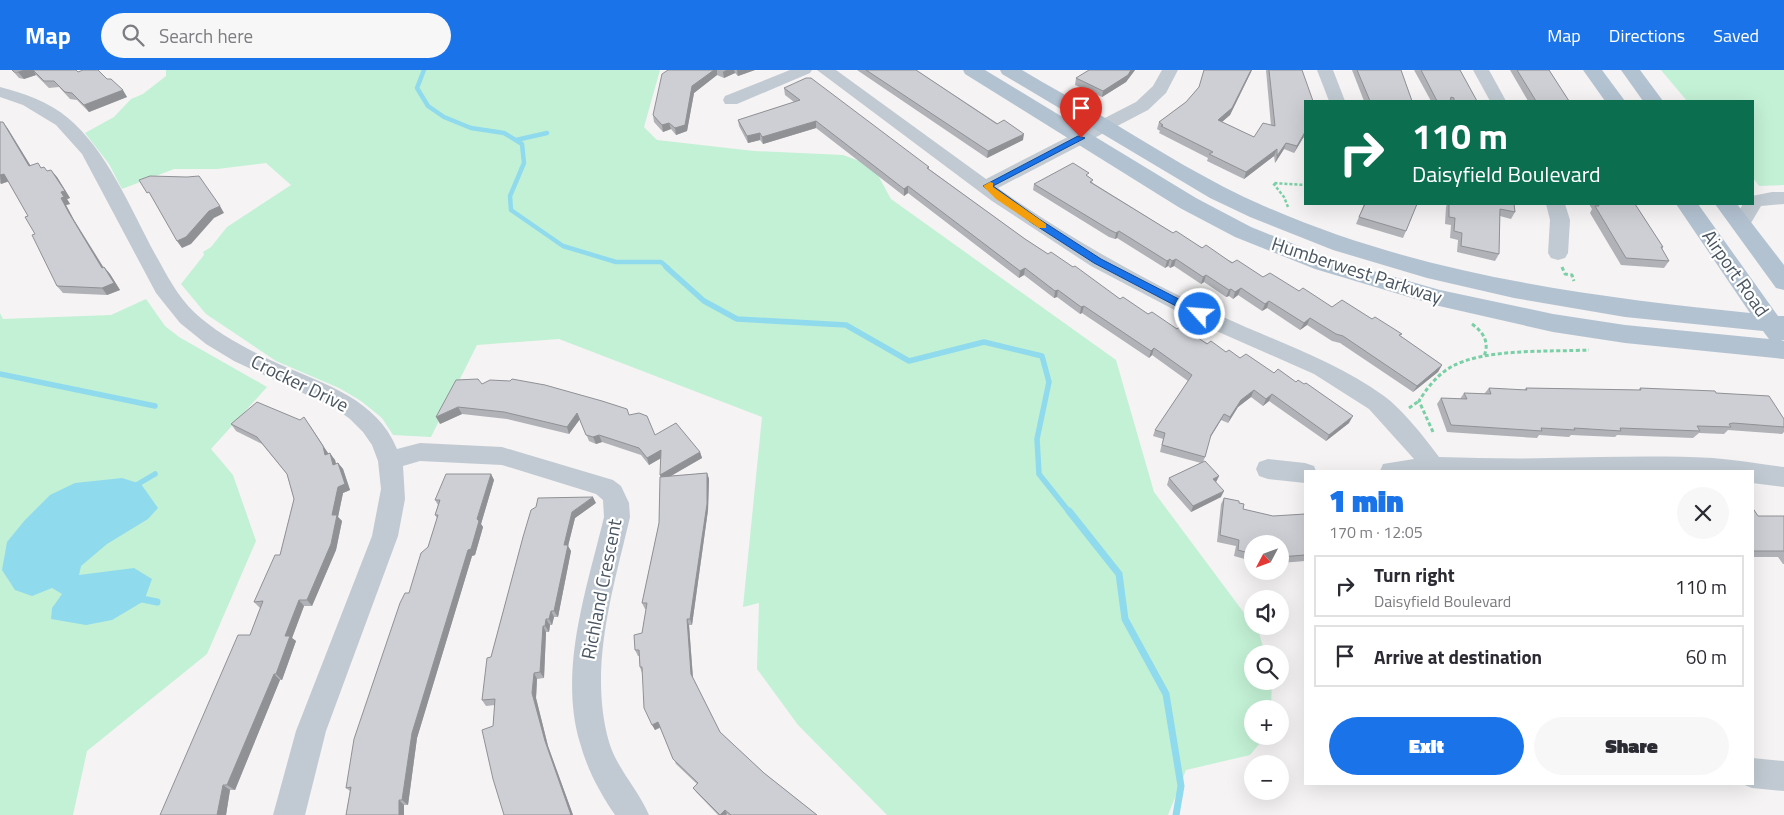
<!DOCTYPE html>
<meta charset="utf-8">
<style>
:root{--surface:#fff;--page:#f7f7f7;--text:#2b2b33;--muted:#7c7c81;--line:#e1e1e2;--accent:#1a73e8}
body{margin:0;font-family:"Titillium Web",sans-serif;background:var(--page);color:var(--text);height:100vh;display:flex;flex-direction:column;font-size:19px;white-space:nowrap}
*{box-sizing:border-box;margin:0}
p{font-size:16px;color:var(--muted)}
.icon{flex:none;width:28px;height:28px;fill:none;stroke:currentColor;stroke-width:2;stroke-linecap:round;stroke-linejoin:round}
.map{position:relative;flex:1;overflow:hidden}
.drawer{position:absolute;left:1304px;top:400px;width:450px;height:315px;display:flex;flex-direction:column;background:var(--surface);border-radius:0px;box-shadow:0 5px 20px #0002}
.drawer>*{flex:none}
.top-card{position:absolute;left:1304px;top:30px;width:450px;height:105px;border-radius:0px;box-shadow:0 5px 20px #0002;background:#0b6e4f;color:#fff;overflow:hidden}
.needle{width:32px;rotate:229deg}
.fabs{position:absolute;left:1244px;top:465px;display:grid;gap:10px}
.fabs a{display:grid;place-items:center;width:45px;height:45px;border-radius:50%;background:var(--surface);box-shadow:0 5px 20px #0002;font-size:25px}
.pin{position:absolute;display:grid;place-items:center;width:42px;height:42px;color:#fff;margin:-51px -21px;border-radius:50% 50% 50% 0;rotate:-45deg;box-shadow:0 0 5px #0007}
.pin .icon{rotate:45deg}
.me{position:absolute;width:55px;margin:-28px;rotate:296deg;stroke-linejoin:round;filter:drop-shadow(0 0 4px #0008)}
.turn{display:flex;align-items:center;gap:18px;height:105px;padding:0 25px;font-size:22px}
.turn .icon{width:65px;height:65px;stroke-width:2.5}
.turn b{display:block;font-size:35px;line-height:42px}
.round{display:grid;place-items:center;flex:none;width:52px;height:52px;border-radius:26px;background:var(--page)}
.overview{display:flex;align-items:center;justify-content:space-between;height:85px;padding:0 25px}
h1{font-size:30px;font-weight:800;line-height:38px;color:var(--accent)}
.primary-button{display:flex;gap:10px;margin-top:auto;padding:10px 25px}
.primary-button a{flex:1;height:58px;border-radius:30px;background:var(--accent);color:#fff;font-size:20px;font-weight:800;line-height:58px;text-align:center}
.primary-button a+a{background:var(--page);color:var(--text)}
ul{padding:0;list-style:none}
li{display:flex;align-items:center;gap:15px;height:62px;margin:0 10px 8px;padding:0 15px;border:2px solid var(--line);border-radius:0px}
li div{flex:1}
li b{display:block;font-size:19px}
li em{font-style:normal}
header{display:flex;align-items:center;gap:30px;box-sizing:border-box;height:70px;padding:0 25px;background:var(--accent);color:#fff}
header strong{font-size:24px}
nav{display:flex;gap:28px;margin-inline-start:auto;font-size:18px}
.search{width:350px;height:45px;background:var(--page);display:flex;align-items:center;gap:12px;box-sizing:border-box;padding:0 18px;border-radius:28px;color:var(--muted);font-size:19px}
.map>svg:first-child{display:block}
.green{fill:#c3f1d5}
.water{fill:#90daee}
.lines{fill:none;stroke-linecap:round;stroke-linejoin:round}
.stream-far2{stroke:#90daee;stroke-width:4.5}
.stream-far1{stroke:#90daee;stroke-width:5.5}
.stream{stroke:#90daee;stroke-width:7}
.path-far1{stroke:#7ad0a6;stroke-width:2.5;stroke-dasharray:3 2;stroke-linecap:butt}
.path{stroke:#7ad0a6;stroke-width:3;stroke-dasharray:4 2.5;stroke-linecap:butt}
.minor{fill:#c1cad2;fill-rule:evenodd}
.major{fill:#b3c2d1;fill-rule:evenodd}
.wall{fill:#b0b2b7}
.shaded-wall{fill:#909195}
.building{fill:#cdcfd5;stroke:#909195}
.route{fill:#1a73e8;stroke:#114b97}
.slow{fill:#f59e0b}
.labels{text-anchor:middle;stroke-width:4.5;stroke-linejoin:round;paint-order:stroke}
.street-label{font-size:19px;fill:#4a5661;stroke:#fff}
</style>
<header>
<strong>Map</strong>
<div class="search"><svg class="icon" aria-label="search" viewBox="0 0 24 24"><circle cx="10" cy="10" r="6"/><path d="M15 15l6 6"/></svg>Search here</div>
<nav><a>Map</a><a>Directions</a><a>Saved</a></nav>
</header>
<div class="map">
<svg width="1784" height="745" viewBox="0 0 1784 745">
<rect width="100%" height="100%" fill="#f5f3f3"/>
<g class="green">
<polygon points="166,0 660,0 644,57 657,70 754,81 843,85 873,96 891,129 1116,290 1154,422 1259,563 1265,584 1252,584 1252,611 1272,611 1271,639 1252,639 1252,666 1266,666 1250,685 1186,700 1168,745 887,745 798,655 757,599 759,533 743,537 762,347 559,269 477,275 431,367 393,365 382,348 361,331 339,318 276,291 206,244 181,214 204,185 203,182 211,177 227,157 291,115 266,93 217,99 174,99 122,119 109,94 85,63 114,47 131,29 143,24 166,6"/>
<polygon points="1661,0 1784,0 1784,115 1759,116 1753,108 1752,31 1687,31"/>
<polygon points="146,229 165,256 179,267 267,317 211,379 233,405 256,471 207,584 87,681 73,745 0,745 0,243 3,249 111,245"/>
</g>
<polygon class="water" points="122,408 141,414 158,438 148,449 107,474 81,496 79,505 134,498 152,509 144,531 112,550 86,555 51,549 52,538 62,524 52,518 32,526 15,520 2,500 7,472 25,450 50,425 75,413"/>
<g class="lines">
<g class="stream-far2">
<polyline points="424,0 417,18 428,36 444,47 471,58 504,63 522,74 524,93 510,126 511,140 563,176 616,192 661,192 668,198"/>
<polyline points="516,70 547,63"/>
</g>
<g class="stream-far1">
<polyline points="666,197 704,231 737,249 846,255 909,291 984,272 1042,286 1049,312 1037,369 1039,404 1070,443"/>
<polyline points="0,304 155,336"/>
<polyline points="133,417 155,404"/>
</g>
<g class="stream">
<polyline points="1069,441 1119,504 1125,549 1166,624 1181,716 1176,745"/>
<polyline points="137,528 157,532"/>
</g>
<polyline class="path-far1" points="1288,137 1284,127 1273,113 1305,115"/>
<g class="path">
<polyline points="1562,197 1565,204 1572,205 1574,211"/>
<path d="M1472,254c11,8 18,18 12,32"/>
<polyline points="1409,338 1419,331"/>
<path d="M1433,362l-14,-31c8,-13 18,-26 32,-34 33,-19 99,-15 138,-17"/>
</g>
<g class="minor">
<polygon points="790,0 812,0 810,3 737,34 725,34 723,30 725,26"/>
<path d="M817,0h19l150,109 150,-77 17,-16 9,-16h16l-12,23 -18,17 -150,78c69,49 146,92 223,128 56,26 111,43 163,80 19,14 41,42 55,61 37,1 74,2 111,1 54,-1 109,-3 163,0 24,2 47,6 71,9v20l-32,-4v-12h-372l3,-7 31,-5 -45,-50 -55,-35 -109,-48 -114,-60 -99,-65z"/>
<polygon points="1317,0 1333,0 1345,31 1329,31"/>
<polygon points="1473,0 1489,0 1506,31 1490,31"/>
<path d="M0,17c24,6 49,15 68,31 38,31 64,93 87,136 12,21 22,42 40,59 24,22 54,37 84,51 45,20 98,35 118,85l23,-6 82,4 111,33 8,6 8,17 1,14c-17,73 -42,151 -21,225 8,27 29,47 40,73h-34c-15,-22 -28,-46 -35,-72 -22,-73 7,-155 24,-226l-1,-17 -7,-6 -94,-29 -82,-4 -17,5 2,33 -7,37 -72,195 -21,84h-32l23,-84 76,-195 9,-47 -3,-28 -6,-16 -9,-13 -13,-13 -15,-11 -101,-47 -28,-17 -26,-21 -24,-30 -74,-139 -26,-29 -33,-20 -23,-8z"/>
<polygon points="1772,122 1784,122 1784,134 1761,136 1748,158 1741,160 1734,158 1731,154 1743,134 1752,134 1752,126"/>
<polygon points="1546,134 1565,134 1570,150 1568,183 1565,188 1558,190 1551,188 1548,183 1550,150"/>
<polygon points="1268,389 1305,393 1314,396 1316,401 1305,401 1305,413 1268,409 1259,406 1256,399 1259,392"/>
<polygon points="1752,688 1784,691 1784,721 1752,718 1742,714 1752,714"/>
</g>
<g class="major">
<path d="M963,0h22l211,128 55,29 80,32 109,31 113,24 72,11 144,14 -6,-8 -138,-14 -111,-19 -87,-20 -94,-28 -83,-33 -40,-19 -208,-124 -2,-4h22c28,17 57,32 85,49 51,31 102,63 157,87 154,68 320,90 486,107l-74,-109h22l80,112h6v24l-3,1h3v18l-159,-16 -72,-11 -114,-26 -124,-37 -80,-32 -55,-29 -215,-134z"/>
<polygon points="1583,0 1602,0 1625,31 1605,31"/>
<polygon points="1621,0 1640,0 1663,31 1643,31"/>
<polygon points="1715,134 1737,134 1784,195 1784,220 1776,218"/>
</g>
</g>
<g class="wall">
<polygon points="12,0 76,0 78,2 107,9 127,27 89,42 77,30 70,29 59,17 49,18 36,5 24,9 19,8"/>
<polygon points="668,0 755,0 738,6 735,3 724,8 717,5 694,23 687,61 676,65 671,59 663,62 654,52 653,45"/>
<polygon points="857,0 916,0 1023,70 987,88"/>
<polygon points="1089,0 1135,0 1126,12 1102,27 1075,15 1076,8"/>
<polygon points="1204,0 1252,0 1230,45 1222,52 1254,67 1271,56 1266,0 1302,0 1305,31 1305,68 1303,68 1294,83 1284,79 1275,93 1274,86 1244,109 1207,91 1208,88 1159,63 1160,61 1157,59 1159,52 1186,32 1199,17"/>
<polygon points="1352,0 1401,0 1412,31 1364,31"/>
<polygon points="1414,0 1460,0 1477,31 1431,31"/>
<polygon points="1510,0 1549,0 1569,31 1528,31"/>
<polygon points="784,18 929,97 929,99 1025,169 1048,184 1073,197 1120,229 1177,259 1240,288 1349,353 1326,371 1269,331 1263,336 1251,327 1238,337 1228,353 1221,350 1210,368 1205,387 1203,392 1219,406 1216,412 1221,427 1191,442 1167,415 1169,408 1201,393 1160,382 1163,369 1153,366 1155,360 1188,311 1152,285 1149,288 1082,243 1080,244 1057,227 1054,228 1024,205 1019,208 908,123 904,126 816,58 763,74 760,70 748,73 739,56 738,50 794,32 785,25"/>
<polygon points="0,52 3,52 8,59 30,95 42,98 57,107 70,128 67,129 70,134 66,135 74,150 104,198 104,197 110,204 120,220 107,225 63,223 57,216 35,164 28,146 8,111 1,114 0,113"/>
<polygon points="1088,106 1093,113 1173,163 1263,207 1299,221 1332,237 1400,266 1442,295 1438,302 1413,322 1340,273 1332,271 1307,255 1300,260 1267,238 1262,241 1238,225 1233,229 1229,226 1226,227 1204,212 1201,214 1174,196 1170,198 1168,196 1165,198 1117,168 1115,169 1109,167 1033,120 1034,114"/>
<polygon points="1364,134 1417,134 1406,161 1403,168 1356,154"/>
<polygon points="1447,134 1514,134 1515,142 1511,149 1500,146 1499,184 1495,191 1457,182 1458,170 1450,168 1451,155 1445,154 1446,137"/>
<polygon points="1589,134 1635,134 1663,177 1662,179 1669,191 1664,198 1621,195 1590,143 1592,139"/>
<polygon points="482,314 629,345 655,365 700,382 702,388 671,406 707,403 709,409 708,440 692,555 689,555 693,608 720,662 764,703 817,745 728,745 727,744 726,745 718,745 696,722 693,718 697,714 676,694 660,658 655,660 642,603 640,597 639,586 638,586 635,580 642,563 646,539 645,539 642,533 659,453 661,407 661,388 649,395 641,385 602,372 596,374 589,371 580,349 569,364 507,349 462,344 440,354"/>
<polygon points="1489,318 1524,320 1526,318 1639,320 1640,318 1716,323 1784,349 1784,362 1782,364 1728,360 1724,364 1699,363 1693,368 1617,365 1615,367 1571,365 1569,367 1539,365 1537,368 1447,362 1437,334 1441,328 1460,329 1464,323 1484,324"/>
<polygon points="231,354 328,383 335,390 336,394 338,393 343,399 350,420 343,423 338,447 342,451 336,480 312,536 304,536 292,568 296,571 282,610 280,610 235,720 230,720 226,745 160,745 250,565 260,538 254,532 280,485 294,429 287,404 262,374 236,361"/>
<polygon points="491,404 494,410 481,454 483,457 475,485 472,486 417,668 408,735 404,735 404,745 346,745 350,721 346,718 409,523 428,477 437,448 435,445 438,435 435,430"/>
<polygon points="1224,428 1239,433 1243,439 1273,446 1303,445 1305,441 1305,491 1280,493 1280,474 1252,474 1252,491 1234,486 1236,476 1217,472 1221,434"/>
<polygon points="596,433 575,448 568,476 571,481 558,547 554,547 552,555 550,555 549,562 546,562 544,608 537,609 536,628 548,676 573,745 504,745 493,656 495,635 486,636 482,630 491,587 523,467"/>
<polygon points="1752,437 1758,446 1784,446 1784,494 1783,494 1778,487 1752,487"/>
</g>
<g class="shaded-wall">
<polygon points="25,0 33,0 36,5 24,9 18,2"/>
<polygon points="714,0 717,0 717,5 694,23 687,61 676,65 675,58 692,16"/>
<polygon points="726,0 734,0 735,3 724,8 723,2"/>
<polygon points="737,0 755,0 738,6"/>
<polygon points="1131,0 1135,0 1126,12 1102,27 1103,21"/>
<polygon points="1251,0 1252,0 1230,45 1216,57 1218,50"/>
<polygon points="123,20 127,27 89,42 84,35"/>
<polygon points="816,51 816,58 763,74 762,67"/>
<polygon points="3,52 8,59 35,103 29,96"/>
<polygon points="669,53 671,59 663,62 662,55"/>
<polygon points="1305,62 1303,68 1294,83 1297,76"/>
<polygon points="760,63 760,70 748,73 747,66"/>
<polygon points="1024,64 1023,70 987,88 988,81"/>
<polygon points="1286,73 1284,79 1275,93 1277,86"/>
<polygon points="1277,79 1274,86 1244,109 1246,102"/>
<polygon points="51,100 57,107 70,128 67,129 70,134 66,135 74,150 108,205 102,198 69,143 61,128 61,122"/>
<polygon points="4,104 10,111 1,114 0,105"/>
<polygon points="908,116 908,123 904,126 904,119"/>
<polygon points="220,136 224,143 214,148 191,174 182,178 177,171 209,141"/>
<polygon points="1119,161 1117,168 1115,169 1116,163"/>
<polygon points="1170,189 1168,196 1165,198 1167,191"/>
<polygon points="1176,189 1174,196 1170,198 1172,191"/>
<polygon points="104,197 110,204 120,220 107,225 102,218"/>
<polygon points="1025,198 1024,205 1019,208 1020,201"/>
<polygon points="1206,205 1204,212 1201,214 1203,207"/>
<polygon points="1241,218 1238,225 1233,229 1235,222"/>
<polygon points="1231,219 1229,226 1226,227 1229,220"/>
<polygon points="1058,220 1057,227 1054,228 1055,221"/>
<polygon points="1269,231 1267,238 1262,241 1265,234"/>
<polygon points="1084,236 1082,243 1080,244 1081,237"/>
<polygon points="1310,248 1307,255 1300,260 1304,253"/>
<polygon points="1154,278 1152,285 1149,288 1151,281"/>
<polygon points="1442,295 1438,302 1413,322 1417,316"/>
<polygon points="1254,320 1251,327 1238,337 1228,353 1230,347 1241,330"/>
<polygon points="1272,324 1269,331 1263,336 1266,329"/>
<polygon points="458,337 462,344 440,354 436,347"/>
<polygon points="577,343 580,349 569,364 567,357"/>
<polygon points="1224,344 1221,350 1208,371 1211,365"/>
<polygon points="1353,346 1349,353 1326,371 1329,365"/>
<polygon points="309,354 328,383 330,392 325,385"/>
<polygon points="599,365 602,372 596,374 593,367"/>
<polygon points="661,380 663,387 649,395 647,388"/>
<polygon points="700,382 702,388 662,411 660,405"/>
<polygon points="330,383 335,390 338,401 333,395"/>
<polygon points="338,393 343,399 350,420 343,423 338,447 342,451 336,480 312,536 307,530 332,445"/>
<polygon points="707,403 709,409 708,440 692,555 690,549"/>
<polygon points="491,404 494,410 481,454 483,457 475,485 472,486 417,668 408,735 402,730 412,663"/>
<polygon points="1219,406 1216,412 1213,409"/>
<polygon points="1224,421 1221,427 1191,442 1193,436"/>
<polygon points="593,427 596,433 575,448 568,476 571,481 558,547 554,541 564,475 572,442"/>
<polygon points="299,530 304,536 292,568 296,571 282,610 276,604 285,566"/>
<polygon points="551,541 554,547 552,555 549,549"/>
<polygon points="546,549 550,555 549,562 545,556"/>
<polygon points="687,549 689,555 693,609 691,604"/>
<polygon points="543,556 546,562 544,608 540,602"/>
<polygon points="534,603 537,609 536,628 548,676 573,745 571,745 545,671 532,623"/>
<polygon points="274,604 280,610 235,720 227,715"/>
<polygon points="658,652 660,657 655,660 652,655"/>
<polygon points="223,715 230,720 226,745 217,745"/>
<polygon points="399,730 404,735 404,745 399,745"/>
<polygon points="725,740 727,744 726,745 720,745"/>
</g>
<g class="building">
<polygon points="12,0 25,0 18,2 14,2"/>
<polygon points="33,0 76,0 78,2 83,0 98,0 107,9 111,9 123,20 84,35 72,23 65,22 54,11 44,11"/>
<polygon points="668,0 714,0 692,16 685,55 675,58 669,53 662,55 653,45 662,4"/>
<polygon points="866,0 916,0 997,54 1004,50 1024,64 988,81"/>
<polygon points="1089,0 1131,0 1128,5 1103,21 1076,8"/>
<polygon points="1204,0 1251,0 1232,38 1218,50 1254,67 1263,53 1275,56 1269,0 1302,0 1313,31 1305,31 1305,62 1297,76 1286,73 1277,86 1277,79 1246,102 1209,84 1213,82 1161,56 1163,55 1159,52 1186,32 1199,17"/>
<polygon points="1357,0 1401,0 1412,31 1370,31"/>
<polygon points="1421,0 1460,0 1477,31 1454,31 1454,28 1451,27 1450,31 1437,31"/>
<polygon points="1517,0 1549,0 1569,31 1536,31"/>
<polygon points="806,8 811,8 929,97 927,98 1025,169 1048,184 1051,182 1073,197 1075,196 1120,229 1123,227 1148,244 1152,242 1177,259 1181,256 1207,274 1211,271 1226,282 1229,280 1240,288 1246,284 1274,303 1278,299 1296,312 1298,310 1304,314 1306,313 1353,346 1329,365 1272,324 1266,329 1254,320 1241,330 1230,347 1224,344 1211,365 1205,387 1162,375 1165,363 1155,360 1192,305 1154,278 1151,281 1084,236 1081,237 1058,220 1055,221 1025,198 1020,201 908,116 904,119 816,51 762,67 760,63 747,66 738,50 800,30 784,18"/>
<polygon points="0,52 3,52 29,96 38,93 41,98 44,97 47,101 51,100 65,121 61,122 64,127 61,128 69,143 102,198 104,197 114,213 102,218 57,216 32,165 35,164 25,147 28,146 4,104 0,105"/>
<polygon points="1073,93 1089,103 1086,105 1093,110 1090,112 1173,163 1176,161 1202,178 1206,175 1232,193 1237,190 1263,207 1270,203 1299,221 1303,218 1332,237 1342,230 1372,249 1375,247 1402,264 1399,265 1442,295 1417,316 1343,266 1336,264 1310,248 1304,253 1269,231 1265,234 1241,218 1235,222 1231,219 1229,220 1206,205 1203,207 1176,189 1172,191 1170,189 1167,191 1119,161 1116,163 1110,160 1034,114"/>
<polygon points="150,106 187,107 199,106 220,136 209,141 186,167 177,171 149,122 147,123 139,110"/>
<polygon points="1365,134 1417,134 1406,161 1359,147"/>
<polygon points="1449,134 1514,134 1515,142 1500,139 1499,184 1461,176 1462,163 1454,161 1455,148 1449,147"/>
<polygon points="1598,134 1635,134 1663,177 1661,177 1669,191 1626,188 1595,136 1599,136"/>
<polygon points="478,309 482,314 490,310 510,311 512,309 545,315 602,331 627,339 629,345 639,343 647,346 655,365 676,353 700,382 660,405 661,380 647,388 639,378 599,365 593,367 586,365 577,343 567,357 504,342 458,337 436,347 456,310"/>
<polygon points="1489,318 1527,320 1526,318 1641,320 1640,318 1715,321 1716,323 1769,326 1784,349 1784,357 1733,353 1729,354 1731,357 1697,356 1700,361 1620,358 1621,361 1574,358 1575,360 1541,358 1542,361 1451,355 1441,328 1467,329 1464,323 1491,324"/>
<polygon points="257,332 300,350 304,347 323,376 325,385 330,383 333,395 338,393 345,414 338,417 332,445 337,445 331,474 307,530 299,530 285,566 290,566 276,604 274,604 227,715 223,715 217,745 160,745 238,565 250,565 263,531 254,532 275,485 280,485 294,429 287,404 257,367 231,354"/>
<polygon points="1205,391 1219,406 1213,409 1224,421 1193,436 1169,408"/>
<polygon points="707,403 707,434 690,549 687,549 691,604 720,662 764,703 817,745 731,745 725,740 720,745 693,718 698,713 673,689 658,652 652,655 644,638 642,597 640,597 639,580 635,580 634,565 642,563 647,533 642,533 659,453 660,407"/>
<polygon points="446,404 491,404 477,449 479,451 471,479 468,480 412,663 402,730 399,730 399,745 346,745 351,717 346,718 354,669 400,533 405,523 409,523 421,483 428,477 438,445 435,445 440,430 435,430"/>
<polygon points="593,427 572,442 564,475 568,475 554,541 551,541 549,549 546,549 545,556 543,556 540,602 534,603 532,623 545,671 571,745 504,745 493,709 482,660 493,656 495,629 482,630 487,588 491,587 523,467 531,440 536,437 538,428"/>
<polygon points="1224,428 1239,431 1239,433 1244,434 1243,439 1273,446 1305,444 1305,485 1280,487 1280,474 1252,474 1252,484 1238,480 1239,470 1220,465"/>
<polygon points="1752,437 1758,446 1784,446 1784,481 1752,481"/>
</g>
<polygon class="route" points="1078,66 1085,68 993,116 1039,149 1101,189 1204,242 1204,247 1197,247 1094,193 1032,153 983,116"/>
<polygon class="slow" points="990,112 993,113 993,117 1046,154 1046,158 1039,158 996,129 983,116"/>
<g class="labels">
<g class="street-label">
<text transform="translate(1357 200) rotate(18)" y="7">Humberwest Parkway</text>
<text transform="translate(1736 203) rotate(55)" y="7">Airport Road</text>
<text transform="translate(300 313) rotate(26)" y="7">Crocker Drive</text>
<text transform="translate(601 519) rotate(-79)" y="7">Richland Crescent</text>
</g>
</g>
</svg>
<div class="fabs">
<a><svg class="needle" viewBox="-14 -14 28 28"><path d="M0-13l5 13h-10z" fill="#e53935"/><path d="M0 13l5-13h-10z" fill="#7c7c81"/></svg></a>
<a><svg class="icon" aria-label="sound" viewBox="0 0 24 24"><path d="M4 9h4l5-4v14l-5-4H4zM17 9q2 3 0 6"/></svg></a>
<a><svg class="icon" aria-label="search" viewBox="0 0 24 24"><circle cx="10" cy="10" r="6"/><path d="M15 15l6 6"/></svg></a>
<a>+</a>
<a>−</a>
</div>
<div class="pin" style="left:1081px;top:68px;background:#d93025"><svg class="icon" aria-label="arrive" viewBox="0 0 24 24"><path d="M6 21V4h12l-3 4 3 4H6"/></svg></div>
<svg class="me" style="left:1200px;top:244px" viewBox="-20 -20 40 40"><circle r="17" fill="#1a73e8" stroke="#fff" stroke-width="3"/><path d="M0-11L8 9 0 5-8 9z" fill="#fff"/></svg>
<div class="top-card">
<div class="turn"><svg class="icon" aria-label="right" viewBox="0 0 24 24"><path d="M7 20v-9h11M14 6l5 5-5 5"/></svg><div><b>110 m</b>Daisyfield Boulevard</div></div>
</div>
<section class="drawer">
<div class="overview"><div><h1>1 min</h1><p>170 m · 12:05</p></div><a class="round"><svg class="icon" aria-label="close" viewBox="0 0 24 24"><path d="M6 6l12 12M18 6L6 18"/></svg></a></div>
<ul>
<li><svg class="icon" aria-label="right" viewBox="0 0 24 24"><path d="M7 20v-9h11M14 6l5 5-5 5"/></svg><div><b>Turn right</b><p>Daisyfield Boulevard</p></div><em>110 m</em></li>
<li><svg class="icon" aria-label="arrive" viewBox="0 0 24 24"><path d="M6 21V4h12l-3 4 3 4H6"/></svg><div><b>Arrive at destination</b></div><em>60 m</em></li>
</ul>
<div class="primary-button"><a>Exit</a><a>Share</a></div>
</section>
</div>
